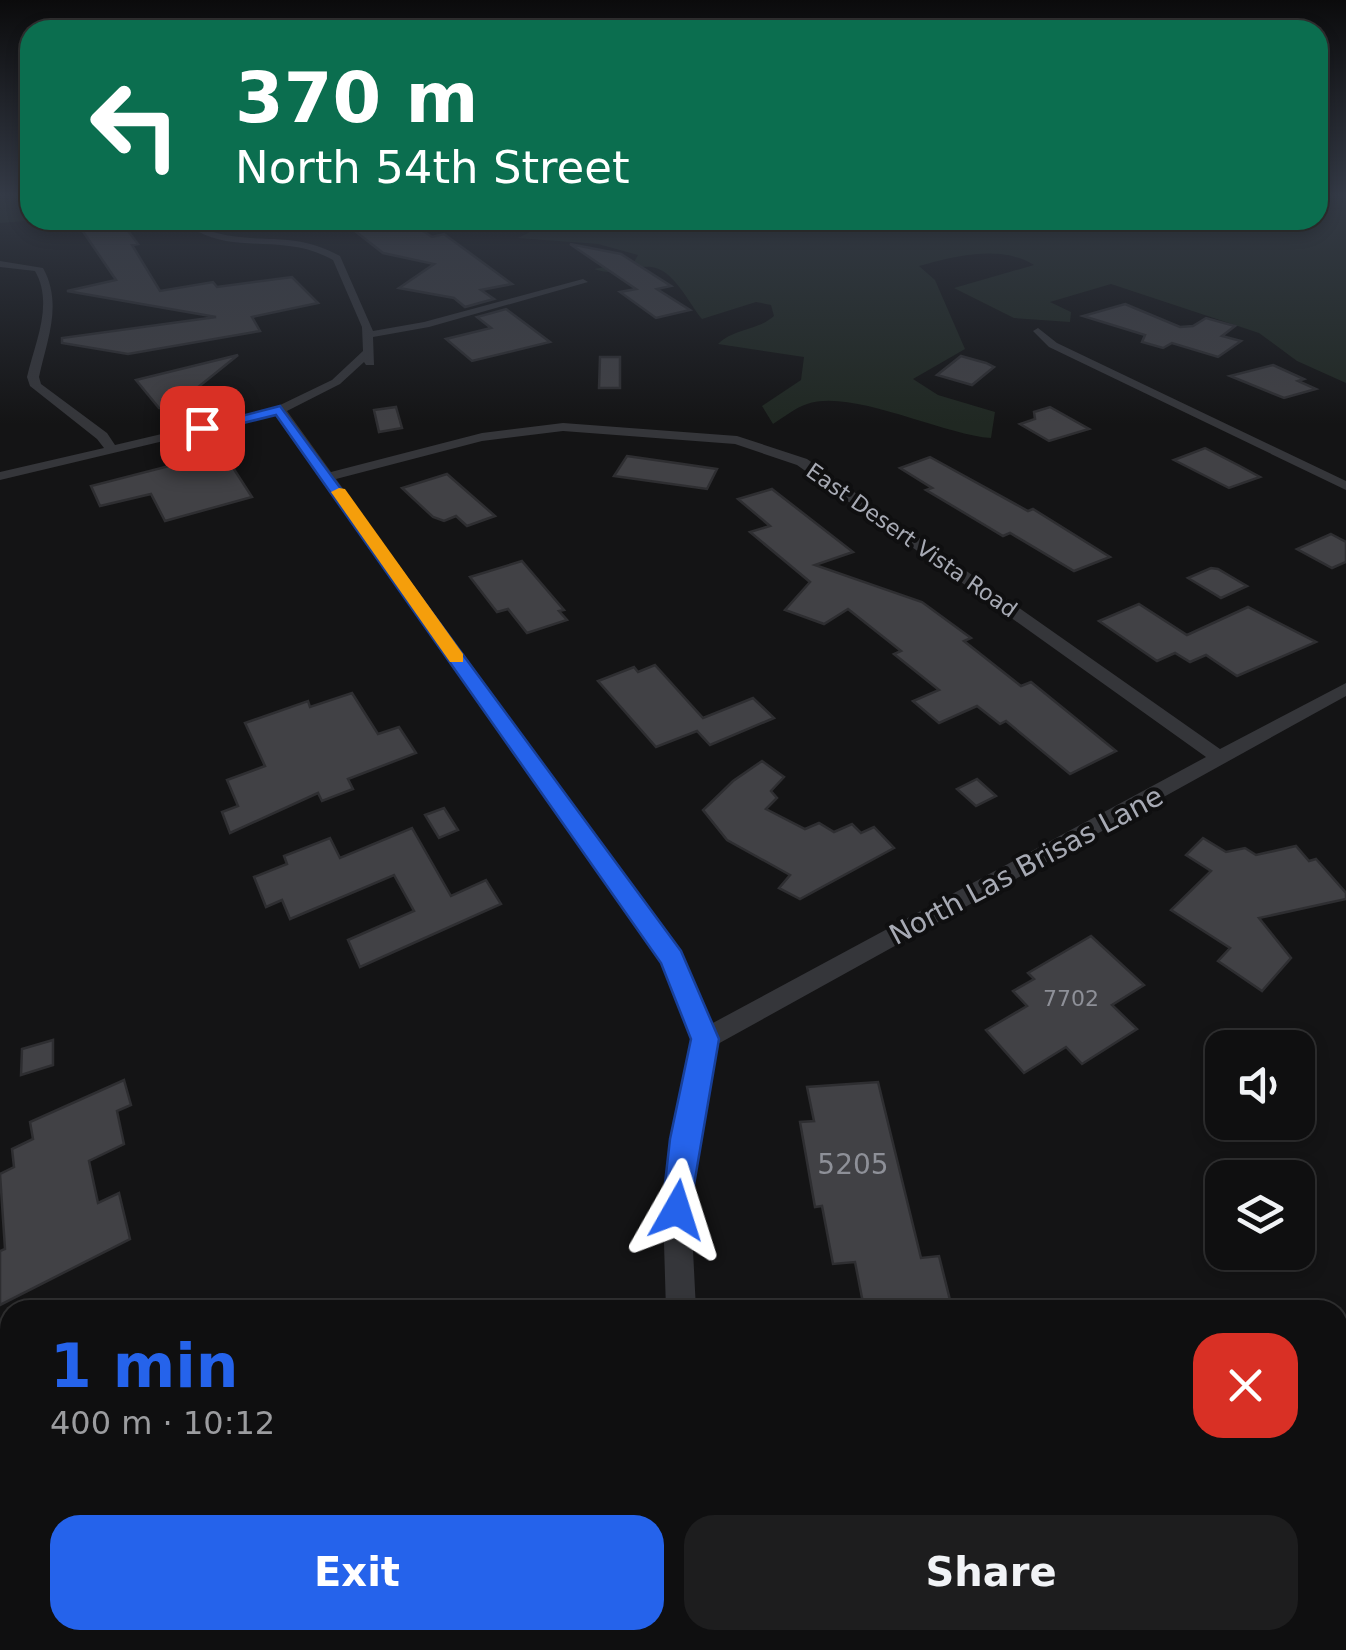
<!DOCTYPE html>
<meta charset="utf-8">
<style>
:root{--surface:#0f0f10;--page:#1d1d1e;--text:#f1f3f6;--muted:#9b9c9f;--line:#2f2f30;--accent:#2563eb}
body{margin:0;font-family:"DejaVu Sans",sans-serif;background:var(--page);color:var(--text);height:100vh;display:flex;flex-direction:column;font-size:38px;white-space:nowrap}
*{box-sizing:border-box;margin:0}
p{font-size:32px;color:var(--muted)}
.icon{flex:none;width:55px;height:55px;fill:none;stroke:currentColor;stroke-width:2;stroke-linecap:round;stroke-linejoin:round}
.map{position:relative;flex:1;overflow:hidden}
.details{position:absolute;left:0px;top:1300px;width:1348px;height:350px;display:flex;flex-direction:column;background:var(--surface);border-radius:30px 30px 0 0;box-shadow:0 5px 15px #0003,0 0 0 2px var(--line)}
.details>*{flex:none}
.hud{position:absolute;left:20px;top:20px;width:1308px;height:210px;border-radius:30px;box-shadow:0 5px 15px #0003,0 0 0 2px var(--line);background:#0b6e4f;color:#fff;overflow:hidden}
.controls{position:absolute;left:1205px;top:1030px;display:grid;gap:20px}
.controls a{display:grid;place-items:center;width:110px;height:110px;border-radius:20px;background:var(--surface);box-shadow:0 5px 15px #0003,0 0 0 2px var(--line);font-size:50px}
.pin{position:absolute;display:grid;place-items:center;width:85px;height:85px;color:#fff;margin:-42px;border-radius:20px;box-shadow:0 5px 15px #0006}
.me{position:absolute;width:110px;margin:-55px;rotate:6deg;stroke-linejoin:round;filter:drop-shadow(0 0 8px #0008)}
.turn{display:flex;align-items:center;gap:35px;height:210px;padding:0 50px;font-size:45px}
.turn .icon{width:130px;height:130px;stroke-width:2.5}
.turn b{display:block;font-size:70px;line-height:85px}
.round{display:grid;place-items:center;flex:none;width:105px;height:105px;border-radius:30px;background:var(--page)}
.headline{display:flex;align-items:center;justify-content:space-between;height:170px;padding:0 50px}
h1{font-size:60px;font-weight:700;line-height:75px;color:var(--accent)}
.button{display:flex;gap:20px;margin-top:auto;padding:20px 50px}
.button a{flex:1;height:115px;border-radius:30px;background:var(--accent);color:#fff;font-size:40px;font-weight:700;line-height:115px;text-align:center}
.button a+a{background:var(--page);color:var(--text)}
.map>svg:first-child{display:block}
.green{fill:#202822}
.building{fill:#414145;stroke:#2e2e31;stroke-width:2.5}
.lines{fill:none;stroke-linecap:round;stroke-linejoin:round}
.minor{fill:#35363a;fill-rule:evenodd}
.route{fill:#2563eb;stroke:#184099;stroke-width:2.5}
.slow{fill:#f59e0b}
.labels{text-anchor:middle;stroke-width:8;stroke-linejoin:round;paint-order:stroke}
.far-street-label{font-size:22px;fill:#a7aab4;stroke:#0f0f10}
.number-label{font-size:22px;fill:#8e9098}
.street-label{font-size:28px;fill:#a7aab4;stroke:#0f0f10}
.near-number-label{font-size:28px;fill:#8e9098}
</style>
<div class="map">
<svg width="1346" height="1650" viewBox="0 0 1346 1650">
<rect width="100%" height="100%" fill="#141415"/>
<g class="green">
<polygon points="0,193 30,193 30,220 40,220 0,223"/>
<path d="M1318,193h28v190l-49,-22 -38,-28 -148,-49 -61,18 21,10 -1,10 -56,-4 -60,-30 80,-23c-34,-21 -78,-9 -115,1l16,14 30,69 -52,30 25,16 57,17 -4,26c-50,-4 -141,-50 -184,-34 -12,4 -23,13 -34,20l-11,-18 39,-26 3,-23 -86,-13c16,-16 39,-13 56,-28l-3,-11 -15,-3 -54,17c-13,-15 -28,-50 -51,-52 -24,-2 -29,11 -57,2l40,-7 4,-7 -40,-11 -80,-6 18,-9 97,-4 6,-5c35,0 99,8 128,0h551z"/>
</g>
<g class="building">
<polygon points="341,220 407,220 432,237 444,234 512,284 481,290 494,299 465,307 454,298 399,288 434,264 383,253"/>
<polygon points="122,223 138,244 132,245 160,291 213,282 217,287 292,277 318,303 252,317 260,331 128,354 62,343 62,338 216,317 67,291 116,280 82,230"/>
<polygon points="570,244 621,254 671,286 657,289 690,310 656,318 620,292 636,289"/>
<polygon points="1125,304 1180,327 1193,326 1206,318 1235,326 1222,336 1241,341 1218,357 1172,343 1163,348 1142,342 1145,335 1083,316"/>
<polygon points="506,309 550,342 472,361 446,339 491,328 477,317"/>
<polygon points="238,355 171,409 159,408 136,380"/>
<polygon points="961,356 986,363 994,367 972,385 937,375"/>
<polygon points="600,357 620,357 620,388 599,388"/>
<polygon points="1273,365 1304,379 1298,381 1316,389 1284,398 1230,376"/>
<polygon points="396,407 402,428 379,432 374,410"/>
<polygon points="1050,407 1089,429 1049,441 1020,424 1035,419 1034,412"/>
<polygon points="219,446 252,497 165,521 151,494 100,506 91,486 177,464 173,457"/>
<polygon points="1205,448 1238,465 1260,477 1229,488 1174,460"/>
<polygon points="627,456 683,464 717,469 707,489 614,476"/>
<polygon points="930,457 1028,511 1033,509 1110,557 1074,571 1010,533 1003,536 926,490 932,488 900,468"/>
<polygon points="447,474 495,516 467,526 456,516 444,521 433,517 402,488"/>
<polygon points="772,489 853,552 815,565 922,602 971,638 964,641 1021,686 1031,682 1116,751 1070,774 1006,721 1000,724 977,706 939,723 913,701 939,690 894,654 901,651 848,609 824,624 785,610 810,582 750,532 770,526 738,499"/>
<polygon points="1331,534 1346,542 1346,562 1332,568 1297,549"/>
<polygon points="522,561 564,610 559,611 567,620 527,633 508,609 497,612 470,577"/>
<polygon points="1211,568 1218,569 1247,586 1221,598 1188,578"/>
<polygon points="1139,604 1187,635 1248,607 1316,642 1237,676 1206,655 1190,662 1175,653 1157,661 1099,621"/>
<polygon points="655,665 703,718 753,698 774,718 710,745 697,731 656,747 598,681 634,667 638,672"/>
<polygon points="352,693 378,734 399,727 416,753 348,779 353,789 322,801 318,793 230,833 222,812 238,806 227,780 265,766 245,723 308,701 310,707"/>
<polygon points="762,761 784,777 771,791 777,798 766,809 805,829 819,823 834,832 852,824 861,833 874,827 894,848 800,899 779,888 790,875 727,840 703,810 733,781"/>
<polygon points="977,779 996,796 976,806 957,789"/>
<polygon points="444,808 458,830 439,838 425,815"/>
<polygon points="412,828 451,896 486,880 501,904 360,967 348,940 414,911 394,875 290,919 282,900 266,907 254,877 287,864 284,856 330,838 340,858"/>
<polygon points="1203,838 1226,852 1245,848 1256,855 1296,846 1309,861 1316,859 1346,893 1346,899 1259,918 1291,958 1262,991 1218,961 1230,948 1171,910 1211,871 1186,855"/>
<polygon points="1091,936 1144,985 1112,1005 1137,1029 1082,1064 1066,1047 1024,1073 986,1030 1027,1006 1013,991 1034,979 1028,973"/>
<polygon points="53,1040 53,1065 21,1075 22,1049"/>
<polygon points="124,1080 131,1105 117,1111 124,1144 89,1161 98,1203 119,1193 130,1239 0,1305 0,1251 5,1249 0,1174 14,1167 12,1149 33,1139 30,1122"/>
<polygon points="878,1082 921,1258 939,1256 950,1300 864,1308 855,1262 833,1264 822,1206 815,1207 800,1122 814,1121 807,1087"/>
</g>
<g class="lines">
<g class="minor">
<path d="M227,220h13l-30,11c47,15 82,-2 130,25l33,75 51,-9 159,-43 5,3 -159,45 -56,10 1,28h-8l-2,-3 -24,22 -53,27 44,61 151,-39 81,-10 174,13 70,23 413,290 126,-66v13l-630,349 -18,94 -7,71 5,100h-30l-3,-100 9,-71 21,-100 -30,-76 -386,-549 -277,66v-8l104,-24 -7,-9 -67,-53 -3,-9c8,-35 27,-73 8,-106l-35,-4v-6l43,7c20,36 4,72 -4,109l2,7 66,49 8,12 161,-38 56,-27 31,-29 -1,-24 -29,-67c-48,-27 -94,-6 -136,-29zM563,431l172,13 62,21 409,292 -495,267 -31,-73 -344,-472 146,-38z"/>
<polygon points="1038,328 1057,343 1346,481 1346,490 1049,347 1033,331"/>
<polygon points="815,1640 852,1640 856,1650 820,1650"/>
</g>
</g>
<linearGradient id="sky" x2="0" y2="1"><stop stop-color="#0b0b0c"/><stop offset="0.46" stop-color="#343a46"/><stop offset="1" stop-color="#343a46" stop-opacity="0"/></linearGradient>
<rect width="1346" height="424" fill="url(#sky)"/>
<polygon class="route" points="280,406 681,951 719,1039 688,1220 677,1225 666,1220 662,1210 670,1139 691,1039 661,963 276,415 202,433 195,428"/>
<polygon class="slow" points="339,488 345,489 463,654 463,662 450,662 331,492"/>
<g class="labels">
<g class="far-street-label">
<text transform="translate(912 540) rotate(35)" y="8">East Desert Vista Road</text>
</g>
<g class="number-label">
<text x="1071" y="1006">7702</text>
</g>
<g class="street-label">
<text transform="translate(1026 865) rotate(-28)" y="10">North Las Brisas Lane</text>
</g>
<g class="near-number-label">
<text x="853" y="1174">5205</text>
</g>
</g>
</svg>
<div class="controls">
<a><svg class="icon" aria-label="sound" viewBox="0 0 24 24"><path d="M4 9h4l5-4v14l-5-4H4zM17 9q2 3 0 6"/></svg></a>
<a><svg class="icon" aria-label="layers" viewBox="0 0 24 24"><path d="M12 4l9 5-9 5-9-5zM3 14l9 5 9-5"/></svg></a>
</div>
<div class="pin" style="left:202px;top:428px;background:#d93025"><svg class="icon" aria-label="arrive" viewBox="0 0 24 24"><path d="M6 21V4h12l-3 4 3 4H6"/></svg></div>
<svg class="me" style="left:677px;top:1210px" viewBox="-20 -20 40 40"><path d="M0-17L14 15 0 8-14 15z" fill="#2563eb" stroke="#fff" stroke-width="4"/></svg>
<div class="hud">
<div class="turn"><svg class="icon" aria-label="left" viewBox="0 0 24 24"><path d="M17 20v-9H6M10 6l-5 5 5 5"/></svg><div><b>370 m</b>North 54th Street</div></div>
</div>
<section class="details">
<div class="headline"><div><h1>1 min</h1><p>400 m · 10:12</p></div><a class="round" style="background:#d93025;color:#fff"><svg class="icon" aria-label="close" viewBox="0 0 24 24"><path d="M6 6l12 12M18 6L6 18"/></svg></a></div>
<div class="button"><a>Exit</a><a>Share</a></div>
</section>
</div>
